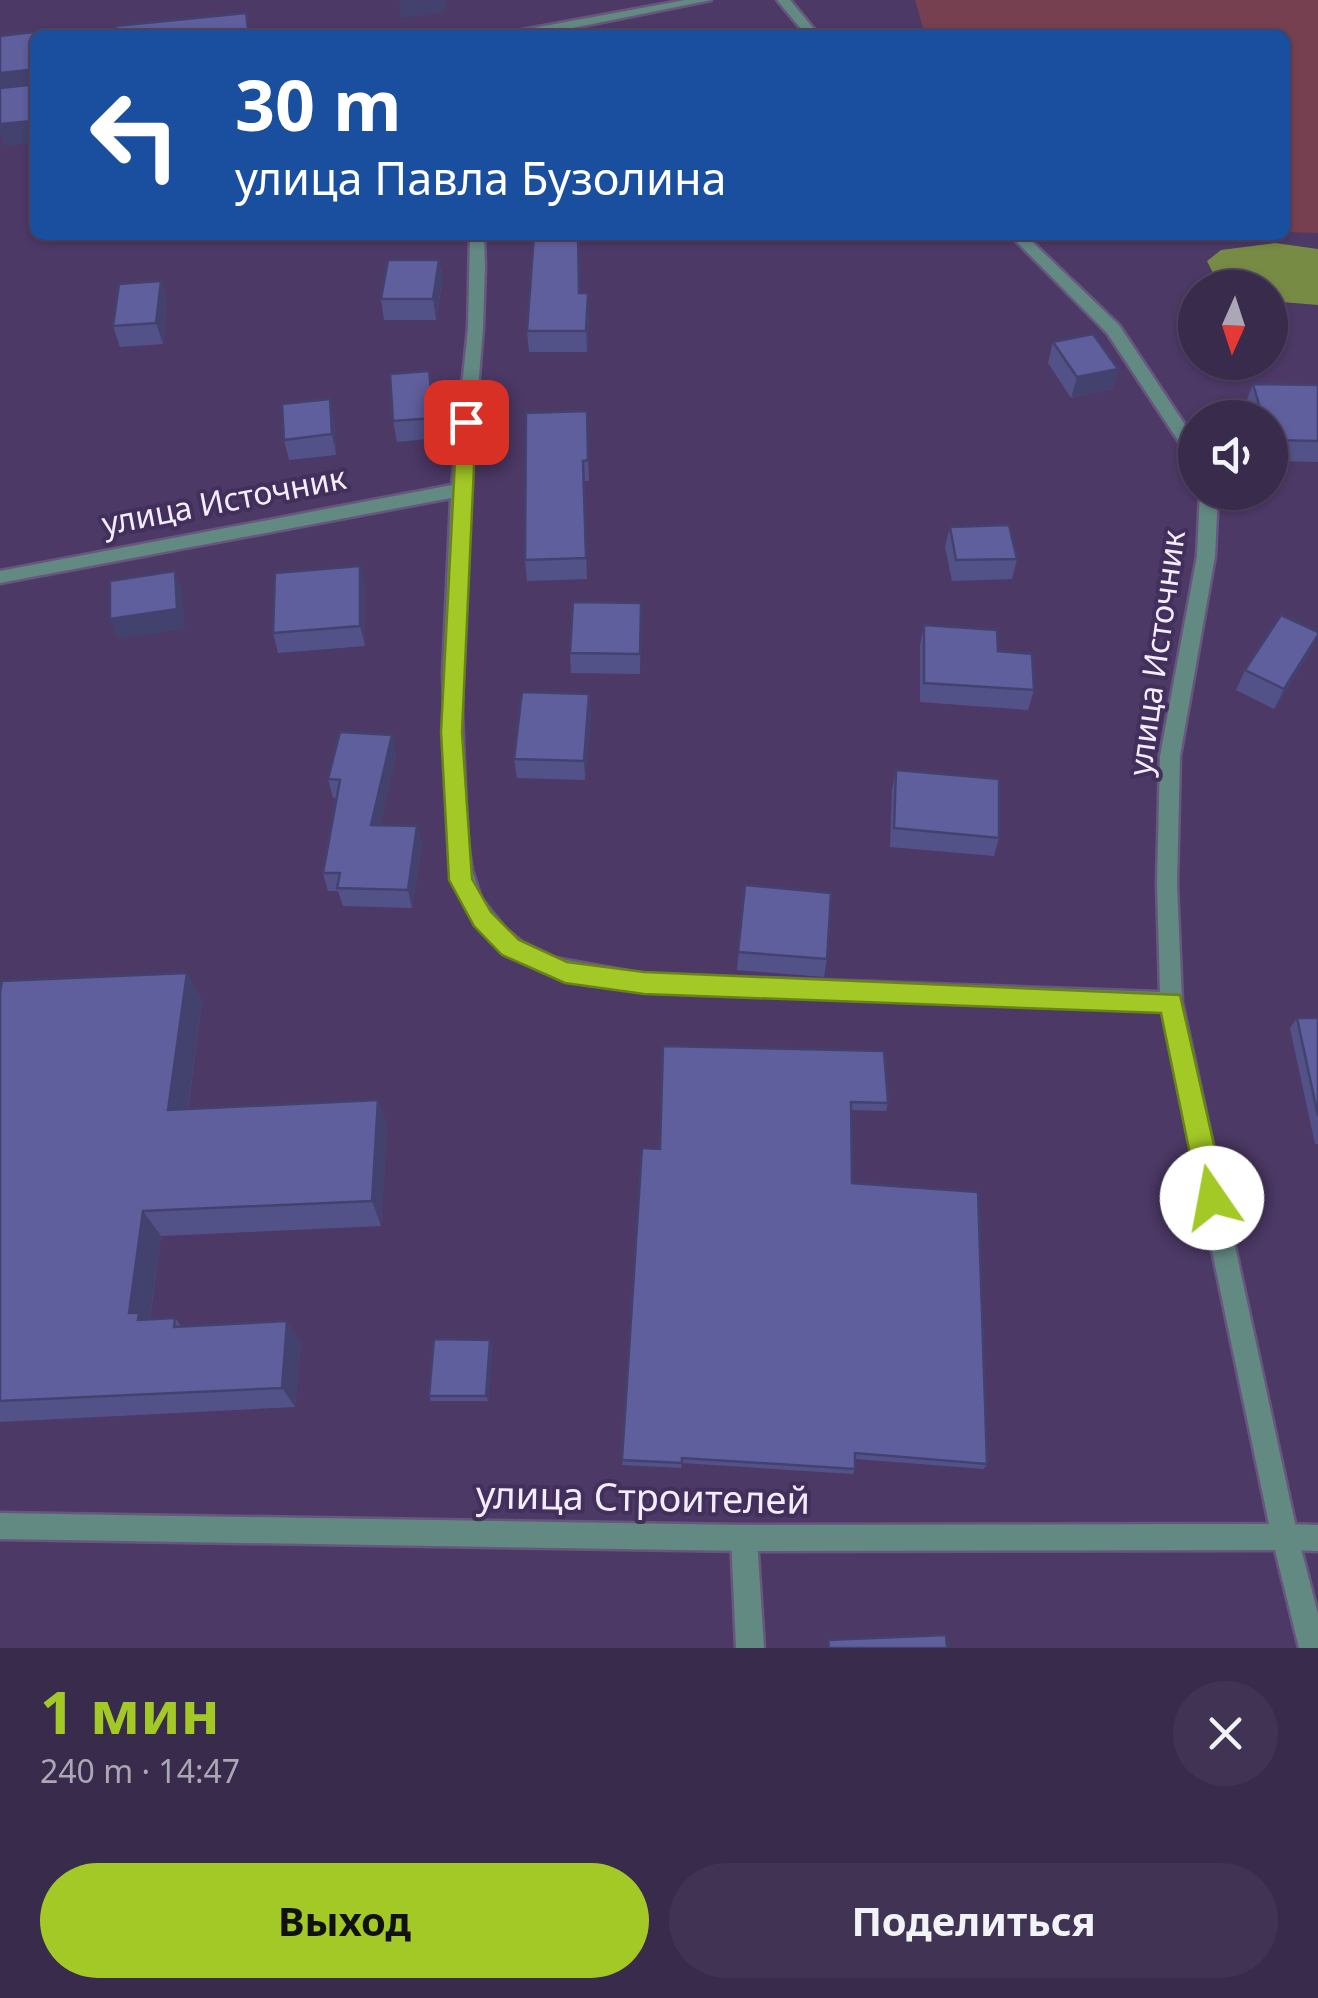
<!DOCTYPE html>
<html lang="ru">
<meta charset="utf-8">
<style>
:root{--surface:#392b4c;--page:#403353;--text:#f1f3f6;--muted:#aba7b5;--line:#534764;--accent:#a3c926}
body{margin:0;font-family:"Noto Sans",sans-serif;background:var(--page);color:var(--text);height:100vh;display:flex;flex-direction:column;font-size:38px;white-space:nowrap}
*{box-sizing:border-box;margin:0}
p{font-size:32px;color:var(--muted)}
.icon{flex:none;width:55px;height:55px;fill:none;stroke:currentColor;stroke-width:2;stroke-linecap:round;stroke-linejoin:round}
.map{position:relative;height:1648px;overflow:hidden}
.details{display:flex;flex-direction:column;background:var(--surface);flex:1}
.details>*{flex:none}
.hud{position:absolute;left:30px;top:30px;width:1260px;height:210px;border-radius:15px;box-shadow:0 2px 8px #0004,0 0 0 2px var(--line);background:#1a4fa0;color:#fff;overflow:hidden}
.needle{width:65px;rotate:183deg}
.fabs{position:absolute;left:1178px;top:270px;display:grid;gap:20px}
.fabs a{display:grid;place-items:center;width:110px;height:110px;border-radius:50%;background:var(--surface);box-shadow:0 2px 8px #0004,0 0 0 2px var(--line);font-size:50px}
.pin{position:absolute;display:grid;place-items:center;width:85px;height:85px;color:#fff;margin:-42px;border-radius:20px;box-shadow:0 5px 15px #0006}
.me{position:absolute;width:110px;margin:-55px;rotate:348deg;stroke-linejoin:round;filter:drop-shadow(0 0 8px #0008)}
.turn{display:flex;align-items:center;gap:35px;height:210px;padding:0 40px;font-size:45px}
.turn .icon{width:130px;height:130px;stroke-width:2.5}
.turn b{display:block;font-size:70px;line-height:85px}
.round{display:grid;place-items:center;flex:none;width:105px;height:105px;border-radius:52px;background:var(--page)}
.head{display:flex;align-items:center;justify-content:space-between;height:170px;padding:0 40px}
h1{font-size:60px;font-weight:700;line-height:75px;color:var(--accent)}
.action{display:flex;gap:20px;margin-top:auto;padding:20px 40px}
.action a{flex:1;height:115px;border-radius:60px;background:var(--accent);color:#111;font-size:40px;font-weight:700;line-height:115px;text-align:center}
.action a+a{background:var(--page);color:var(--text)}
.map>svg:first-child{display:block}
.green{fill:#774050}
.water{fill:#778b45}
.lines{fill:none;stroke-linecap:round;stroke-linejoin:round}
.lane-casing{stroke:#67567e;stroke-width:5}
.street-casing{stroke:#67567e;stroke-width:5}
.lane{fill:#628982;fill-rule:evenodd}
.street{fill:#628982;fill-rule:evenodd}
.wall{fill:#535288}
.shaded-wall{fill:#43426f}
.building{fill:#605f9e;stroke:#43426f;stroke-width:2.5}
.route{fill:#a3c926;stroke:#6a8319;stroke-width:2.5}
.labels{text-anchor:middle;stroke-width:8;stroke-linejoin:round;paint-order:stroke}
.street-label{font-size:32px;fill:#f2ecfd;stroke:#422f5b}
.near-street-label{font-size:38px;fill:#f2ecfd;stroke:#422f5b}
</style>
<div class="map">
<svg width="1318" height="1648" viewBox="0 0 1318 1648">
<rect width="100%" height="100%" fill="#4c3966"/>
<polygon class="green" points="915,0 1318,0 1318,233 1285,232 1285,35 925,35"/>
<polygon class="water" points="1275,243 1318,249 1318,305 1270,301 1270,288 1220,287 1207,261 1221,250"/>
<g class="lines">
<g class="lane-casing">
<g id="lane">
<polygon points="1285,1524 1318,1525 1318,1551 1285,1550 1276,1546 1272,1537 1276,1528"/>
<polygon points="744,1525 753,1529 757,1538 764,1648 736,1648 731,1538 735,1529"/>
</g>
</g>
<g class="street-casing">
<g id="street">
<polygon points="685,0 711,0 538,35 511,35 517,31"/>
<polygon points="777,0 790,0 819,35 806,35"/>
<polygon points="470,235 484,235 485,266 483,328 464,559 462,711 467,838 472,870 481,898 505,928 522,942 555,958 644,974 1160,992 1157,884 1160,756 1197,556 1200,492 1218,492 1215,556 1180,756 1177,884 1182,1002 1298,1537 1318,1614 1318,1648 1299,1648 1275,1550 744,1551 0,1539 0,1513 744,1525 1269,1524 1162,1011 644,992 554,976 507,955 490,941 466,908 456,886 449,854 443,673 451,498 0,583 0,571 452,485 468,328"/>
<polygon points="1010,235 1025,235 1119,325 1195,440 1195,459 1189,457 1107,333"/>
</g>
</g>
<use href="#lane" class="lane"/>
<use href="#street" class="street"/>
</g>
<g class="wall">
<polygon points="439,260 442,281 436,320 384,320 381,299"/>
<polygon points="161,281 167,302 163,344 120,347 113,326"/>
<polygon points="580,293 589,314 587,352 529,352 527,331"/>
<polygon points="1053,342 1118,369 1112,389 1071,398 1048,363"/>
<polygon points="1253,384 1318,385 1318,462 1270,461 1270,418 1249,418 1245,405"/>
<polygon points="432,392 437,438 397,442 393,421"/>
<polygon points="587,411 589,481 584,481 587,579 527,581 525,560"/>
<polygon points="334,420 336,455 289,460 284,440"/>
<polygon points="950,527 1017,559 1012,579 952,581 945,547"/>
<polygon points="365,586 365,646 278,653 273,633"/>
<polygon points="641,603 640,674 571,673 570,653"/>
<polygon points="924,625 998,651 1034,690 1028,710 920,702 920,645"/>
<polygon points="1309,653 1274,709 1236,690 1245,670"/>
<polygon points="589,694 591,714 585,780 517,778 514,759"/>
<polygon points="396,755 380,825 417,826 422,845 412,908 343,906 338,891 328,891 323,873 336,798 333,798 328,779"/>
<polygon points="896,770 999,838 994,856 890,847 892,789"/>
<polygon points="745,885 827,959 824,977 737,970"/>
<polygon points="187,973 202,1002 188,1109 378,1100 387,1127 381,1226 161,1236 150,1319 175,1318 181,1326 301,1343 295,1407 0,1422 0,992"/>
<polygon points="1297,1018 1318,1018 1318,1144 1315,1144 1290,1028"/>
<polygon points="663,1046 888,1103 886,1111 851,1110 852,1183 987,1464 984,1469 855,1459 855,1469 853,1474 682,1463 681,1468 622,1465 660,1149"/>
<polygon points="492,1347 488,1401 431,1401 429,1396"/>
</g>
<g class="shaded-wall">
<polygon points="399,0 445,0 447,12 401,18"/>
<polygon points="33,32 35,38 35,142 5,146 0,133 0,73 28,70 33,85"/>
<polygon points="439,260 442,281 436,320 433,299"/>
<polygon points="161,281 167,302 163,344 156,323"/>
<polygon points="588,293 589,314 587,352 586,331"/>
<polygon points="1118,369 1112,389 1071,398 1077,377"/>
<polygon points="330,399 334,420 336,455 332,434"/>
<polygon points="360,566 365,586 365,646 360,626"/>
<polygon points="175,571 182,591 185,629 118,639 110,619"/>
<polygon points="1318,635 1309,653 1274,709 1284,689"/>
<polygon points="589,694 591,714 585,780 584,761"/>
<polygon points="392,735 396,755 376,844 371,825"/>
<polygon points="417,826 422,845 412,908 408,890"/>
<polygon points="187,973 202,1002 184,1136 168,1110"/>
<polygon points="378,1100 387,1127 381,1226 372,1201"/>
<polygon points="143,1211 161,1236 149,1324 158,1334 129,1313"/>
<polygon points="287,1321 301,1343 295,1407 282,1388"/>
<polygon points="490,1340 492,1347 488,1401 486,1396"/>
</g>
<g class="building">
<polygon points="246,13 249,35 116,35 116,26"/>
<polygon points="33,32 32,121 0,124 0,88 28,85 32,73 28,70 0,73 0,36"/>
<polygon points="534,235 578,235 579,293 588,293 586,331 527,331"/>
<polygon points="388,260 439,260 433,299 381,299"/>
<polygon points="161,281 156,323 113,326 119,284"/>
<polygon points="1093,334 1118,369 1077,377 1053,342"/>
<polygon points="429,371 434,418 393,421 390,374"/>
<polygon points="1253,384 1318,385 1318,441 1270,440 1270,418 1263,418"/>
<polygon points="330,399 332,434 284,440 282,404"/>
<polygon points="587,411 588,460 583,461 586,558 525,560 526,413"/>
<polygon points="1009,525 1017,559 956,560 950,527"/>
<polygon points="360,566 360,626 273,633 275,573"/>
<polygon points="175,571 177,609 110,619 110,581"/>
<polygon points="573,602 641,603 640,654 570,653"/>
<polygon points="1281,615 1318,632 1318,635 1284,689 1245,670"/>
<polygon points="924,625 997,630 998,651 1032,654 1034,690 924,683"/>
<polygon points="522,692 589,694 584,761 514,759"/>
<polygon points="340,732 392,735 371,825 417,826 408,890 337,888 340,873 323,873 340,780 328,779"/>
<polygon points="896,770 999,779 999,838 894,828"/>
<polygon points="745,885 831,893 827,959 738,952"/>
<polygon points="187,973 168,1110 378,1100 372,1201 143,1211 129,1313 139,1313 138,1320 175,1318 174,1327 287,1321 282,1388 0,1401 0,992 2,981"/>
<polygon points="1297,1018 1318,1018 1318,1116"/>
<polygon points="663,1046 884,1051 888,1103 851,1102 852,1183 978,1192 987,1464 855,1453 855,1469 682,1458 682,1463 622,1460 642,1148 660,1149"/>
<polygon points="434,1339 490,1340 486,1396 429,1396"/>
<polygon points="946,1635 947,1648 829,1648 828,1640"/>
</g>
<polygon class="route" points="466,416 476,422 462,732 472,879 491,912 519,940 567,962 644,972 1180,995 1226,1198 1222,1206 1212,1210 1203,1206 1199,1198 1161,1013 644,994 565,983 502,955 474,926 449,880 441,732 457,422"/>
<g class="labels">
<g class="street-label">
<text transform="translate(224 501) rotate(-11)" y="11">улица Источник</text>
<text transform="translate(1157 653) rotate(-82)" y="11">улица Источник</text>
</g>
<g class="near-street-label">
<text transform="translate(643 1498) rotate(1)" y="13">улица Строителей</text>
</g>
</g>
</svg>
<div class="fabs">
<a><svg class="needle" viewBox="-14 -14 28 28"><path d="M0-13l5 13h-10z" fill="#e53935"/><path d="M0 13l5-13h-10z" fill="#aba7b5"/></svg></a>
<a><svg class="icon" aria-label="sound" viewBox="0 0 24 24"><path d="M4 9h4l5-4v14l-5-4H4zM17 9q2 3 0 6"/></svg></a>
</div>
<div class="pin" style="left:466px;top:422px;background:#d93025"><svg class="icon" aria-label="arrive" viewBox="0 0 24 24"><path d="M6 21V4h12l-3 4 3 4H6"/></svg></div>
<svg class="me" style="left:1212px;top:1198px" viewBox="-20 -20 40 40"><circle r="19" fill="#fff"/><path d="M0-13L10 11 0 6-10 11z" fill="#a3c926"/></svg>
<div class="hud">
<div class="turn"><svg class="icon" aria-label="left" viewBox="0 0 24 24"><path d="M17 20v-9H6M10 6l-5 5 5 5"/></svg><div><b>30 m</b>улица Павла Бузолина</div></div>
</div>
</div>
<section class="details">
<div class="head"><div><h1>1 мин</h1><p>240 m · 14:47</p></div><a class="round"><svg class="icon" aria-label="close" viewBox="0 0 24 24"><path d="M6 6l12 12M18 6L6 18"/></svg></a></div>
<div class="action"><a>Выход</a><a>Поделиться</a></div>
</section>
